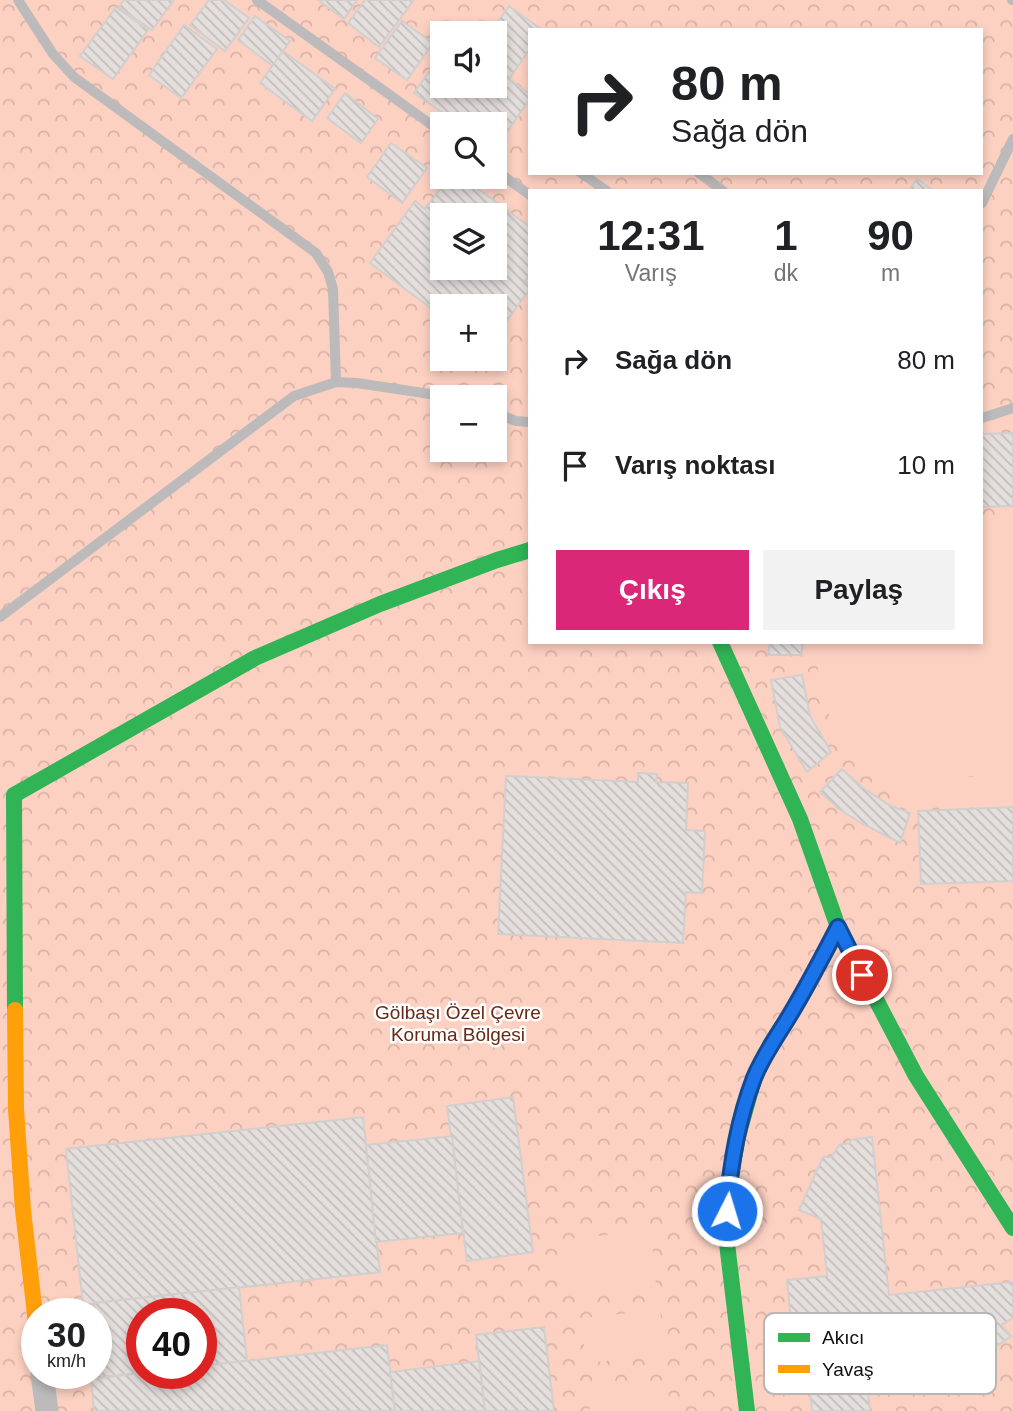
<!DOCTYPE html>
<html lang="tr">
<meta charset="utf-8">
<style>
:root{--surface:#fff;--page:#f2f2f2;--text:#202124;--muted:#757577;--accent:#db2777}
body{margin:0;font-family:Arial,sans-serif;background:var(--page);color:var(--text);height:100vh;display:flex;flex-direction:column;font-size:26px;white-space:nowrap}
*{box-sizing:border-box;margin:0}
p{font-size:23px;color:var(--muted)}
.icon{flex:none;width:38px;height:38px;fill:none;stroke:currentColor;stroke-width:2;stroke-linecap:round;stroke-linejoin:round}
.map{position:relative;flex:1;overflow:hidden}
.side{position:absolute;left:528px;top:189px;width:455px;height:455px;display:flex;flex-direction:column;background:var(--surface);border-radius:0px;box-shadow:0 4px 10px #0003}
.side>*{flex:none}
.guide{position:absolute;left:528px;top:28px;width:455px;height:147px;border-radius:0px;box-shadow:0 4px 10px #0003;background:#fff;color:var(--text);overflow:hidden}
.fabs{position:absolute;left:430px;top:21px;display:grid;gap:14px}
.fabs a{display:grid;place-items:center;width:77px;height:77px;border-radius:0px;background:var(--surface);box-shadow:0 4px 10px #0003;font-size:35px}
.speed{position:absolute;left:21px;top:1298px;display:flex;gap:14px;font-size:35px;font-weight:700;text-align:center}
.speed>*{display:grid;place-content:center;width:91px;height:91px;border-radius:50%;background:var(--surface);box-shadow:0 4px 10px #0003;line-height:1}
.speed small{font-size:18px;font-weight:400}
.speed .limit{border:10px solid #d22;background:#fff;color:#111}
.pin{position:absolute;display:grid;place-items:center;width:60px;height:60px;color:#fff;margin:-30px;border:4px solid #fff;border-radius:50%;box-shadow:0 2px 7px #0007}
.me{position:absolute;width:77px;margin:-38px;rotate:5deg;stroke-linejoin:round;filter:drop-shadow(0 0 5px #0008)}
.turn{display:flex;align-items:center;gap:24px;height:147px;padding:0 28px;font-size:32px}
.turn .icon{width:91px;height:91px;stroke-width:2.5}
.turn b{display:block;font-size:49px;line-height:60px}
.eta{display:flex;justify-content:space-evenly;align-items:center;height:119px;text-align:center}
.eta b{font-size:42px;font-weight:800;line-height:49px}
.action{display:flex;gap:14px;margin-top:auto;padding:14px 28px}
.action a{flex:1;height:80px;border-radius:0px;background:var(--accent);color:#fff;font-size:28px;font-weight:800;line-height:80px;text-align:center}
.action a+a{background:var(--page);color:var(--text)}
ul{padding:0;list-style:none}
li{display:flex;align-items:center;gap:21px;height:105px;padding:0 28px}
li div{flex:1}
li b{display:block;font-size:26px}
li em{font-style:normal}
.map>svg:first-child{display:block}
.park{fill:url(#park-crowns);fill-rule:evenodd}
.garden{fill:#fdd1c2}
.building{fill:url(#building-back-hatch);stroke:#d2cfcd;stroke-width:2;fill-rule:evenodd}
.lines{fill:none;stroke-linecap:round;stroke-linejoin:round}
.lane{stroke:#bcbaba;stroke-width:10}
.street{stroke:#bcbaba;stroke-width:23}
.fast{stroke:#30b455;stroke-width:16}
.slow{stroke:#ff9f0a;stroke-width:16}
.route-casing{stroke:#114b97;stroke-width:18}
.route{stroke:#1a73e8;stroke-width:12}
.labels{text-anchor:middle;stroke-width:5;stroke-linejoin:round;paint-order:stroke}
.park-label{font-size:19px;fill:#672914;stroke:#fff}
.key{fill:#fff;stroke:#b8b7b6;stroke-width:2}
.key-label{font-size:19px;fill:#110e0d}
</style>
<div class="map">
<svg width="1013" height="1411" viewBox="0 0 1013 1411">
<defs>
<pattern id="park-crowns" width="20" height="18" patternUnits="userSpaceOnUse" patternTransform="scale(1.75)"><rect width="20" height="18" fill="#fdd1c2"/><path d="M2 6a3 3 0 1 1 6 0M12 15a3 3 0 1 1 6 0" fill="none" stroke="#d8b2a6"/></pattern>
<pattern id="building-back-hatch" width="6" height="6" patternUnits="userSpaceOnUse" patternTransform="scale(1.75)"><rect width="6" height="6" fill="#e4dedc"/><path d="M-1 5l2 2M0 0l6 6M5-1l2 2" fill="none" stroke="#c3bdbc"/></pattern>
</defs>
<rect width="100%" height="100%" fill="#fdf9f7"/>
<path class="park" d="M0,0h1013v1411h-1013zM530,30h452v143h-452zM443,33h52v53h-52zM443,124h52v53h-52zM530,191h452v451h-452zM443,215h52v53h-52zM443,306h52v53h-52zM443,397h52v53h-52zM37,1314h59v60h-59zM142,1314h59v60h-59z"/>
<g class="garden">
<path d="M1013,515v259l-66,2 -20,-2 20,4 66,-3v25c-29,1 -63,6 -92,1 -67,-12 -110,-96 -103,-159h164v-126z"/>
<polygon points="651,1231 656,1286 561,1296 556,1240"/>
<polygon points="660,1310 665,1355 586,1363 581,1318"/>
<polygon points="667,1380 670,1411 590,1411 587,1389"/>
</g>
<g class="building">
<polygon points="124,0 174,0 152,30 119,7"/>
<polygon points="209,0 224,0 249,18 225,51 190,25"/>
<polygon points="318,0 357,0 344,19"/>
<polygon points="365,0 414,0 379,47 348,23"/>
<polygon points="509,6 542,30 530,30 530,49 509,79 530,94 530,99 495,149 495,124 459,124 414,93 443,52 443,86 495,86 495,33 490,33"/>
<polygon points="116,7 148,30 113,79 80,56"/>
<polygon points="255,16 290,41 273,66 238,40"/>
<polygon points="402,21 433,43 407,80 375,58"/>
<polygon points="184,25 217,49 181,98 149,75"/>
<polygon points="283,51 335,89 312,121 260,83"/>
<polygon points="345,93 378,119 361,143 327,118"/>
<polygon points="391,143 427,168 402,203 367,177"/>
<path d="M449,177h13l68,50v48l-5,6 5,4v4l-35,48v-31h-52v11l-73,-54 45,-62 10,8zM443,215h52v53h-52z"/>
<polygon points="917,179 934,191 909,191"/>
<polygon points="1013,433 1013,506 982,507 982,434"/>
<polygon points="770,642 803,642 801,655 768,655"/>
<polygon points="802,675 810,716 831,752 807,772 780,727 771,680"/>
<polygon points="842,769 863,788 891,806 910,813 900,843 861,823 839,809 820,792"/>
<polygon points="638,773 657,774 656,782 688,783 686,830 705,831 702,893 686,892 683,943 498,934 506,776 638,782"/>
<polygon points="1013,807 1013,881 921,884 918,811"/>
<polygon points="513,1097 533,1252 467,1261 447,1106"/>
<polygon points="363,1117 380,1272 83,1305 66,1149"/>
<polygon points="452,1136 463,1233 376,1242 366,1145"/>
<polygon points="872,1137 889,1295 1013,1282 1013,1318 1001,1325 1011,1336 965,1368 949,1348 864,1357 870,1411 812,1411 807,1362 795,1363 787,1280 827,1276 821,1219 799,1210 823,1157 832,1157 839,1145 850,1143 850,1140"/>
<polygon points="239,1287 247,1361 201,1366 201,1314 142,1314 142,1373 102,1377 94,1303"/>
<polygon points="544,1327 554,1411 485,1411 476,1335"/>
<polygon points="387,1345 395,1411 94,1411 91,1379 142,1373 201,1374 201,1366"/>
<polygon points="479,1361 485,1411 395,1411 390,1372"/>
</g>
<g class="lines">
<g class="lane">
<polyline points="18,0 53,54 74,77 316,253 328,272 333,289 336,382"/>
<polyline points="257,0 443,133"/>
<polyline points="1012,0 1013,0"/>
<polyline points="495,170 530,195"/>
<polyline points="581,173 607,191"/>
<polyline points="699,173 723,191"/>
<polyline points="982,203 1013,139"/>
<polyline points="495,413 516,421 530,422"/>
<polyline points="982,418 1013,408"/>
<polyline points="0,617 294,396 336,382 357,383 450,397"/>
</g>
<polyline class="street" points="42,1374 47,1411"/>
<g class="fast">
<polyline points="720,642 800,819 838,927 794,1009 770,1045 754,1079 738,1136 729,1186 726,1235 747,1411"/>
<polyline points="838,927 916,1076 1013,1228"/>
<polyline points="15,1010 14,795 255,658 380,604 497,560 530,550"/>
</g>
<polyline class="slow" points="15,1010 16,1109 23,1210 37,1332"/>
</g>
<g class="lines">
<g class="route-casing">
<path id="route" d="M727,1211c3,-44 11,-91 27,-133 10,-25 27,-47 40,-70 16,-27 30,-54 44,-81l24,48"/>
</g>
<use href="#route" class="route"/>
</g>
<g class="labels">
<g class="park-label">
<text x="458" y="1019">Gölbaşı Özel Çevre<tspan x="458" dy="22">Koruma Bölgesi</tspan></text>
</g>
</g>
<rect x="764" y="1313" width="232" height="81" rx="10" class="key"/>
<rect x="778" y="1333" width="32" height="9" fill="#30b455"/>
<rect x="778" y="1365" width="32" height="8" fill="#ff9f0a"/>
<g class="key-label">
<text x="822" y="1344">Akıcı</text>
<text x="822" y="1376">Yavaş</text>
</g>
</svg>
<div class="fabs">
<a><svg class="icon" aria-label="sound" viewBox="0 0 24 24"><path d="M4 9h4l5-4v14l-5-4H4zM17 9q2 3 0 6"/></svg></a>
<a><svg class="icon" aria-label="search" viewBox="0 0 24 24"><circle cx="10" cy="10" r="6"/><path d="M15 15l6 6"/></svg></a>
<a><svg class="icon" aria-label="layers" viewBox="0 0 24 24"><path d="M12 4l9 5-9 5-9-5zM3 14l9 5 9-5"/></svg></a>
<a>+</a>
<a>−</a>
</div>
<div class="speed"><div>30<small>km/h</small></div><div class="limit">40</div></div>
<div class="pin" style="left:862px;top:975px;background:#d93025"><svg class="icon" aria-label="arrive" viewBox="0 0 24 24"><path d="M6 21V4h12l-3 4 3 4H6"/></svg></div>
<svg class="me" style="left:727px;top:1211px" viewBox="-20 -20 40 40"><circle r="17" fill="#1a73e8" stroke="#fff" stroke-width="3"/><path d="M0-11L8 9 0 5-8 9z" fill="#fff"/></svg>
<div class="guide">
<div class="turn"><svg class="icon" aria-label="right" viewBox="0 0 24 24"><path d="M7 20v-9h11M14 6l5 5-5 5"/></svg><div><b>80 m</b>Sağa dön</div></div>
</div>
<section class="side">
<div class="eta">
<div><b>12:31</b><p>Varış</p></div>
<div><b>1</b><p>dk</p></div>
<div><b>90</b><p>m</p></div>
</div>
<ul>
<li><svg class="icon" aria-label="right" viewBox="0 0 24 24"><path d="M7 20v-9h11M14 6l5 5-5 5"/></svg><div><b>Sağa dön</b></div><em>80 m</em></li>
<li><svg class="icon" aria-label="arrive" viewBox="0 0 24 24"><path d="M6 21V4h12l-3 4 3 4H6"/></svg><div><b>Varış noktası</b></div><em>10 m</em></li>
</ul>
<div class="action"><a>Çıkış</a><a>Paylaş</a></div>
</section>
</div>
